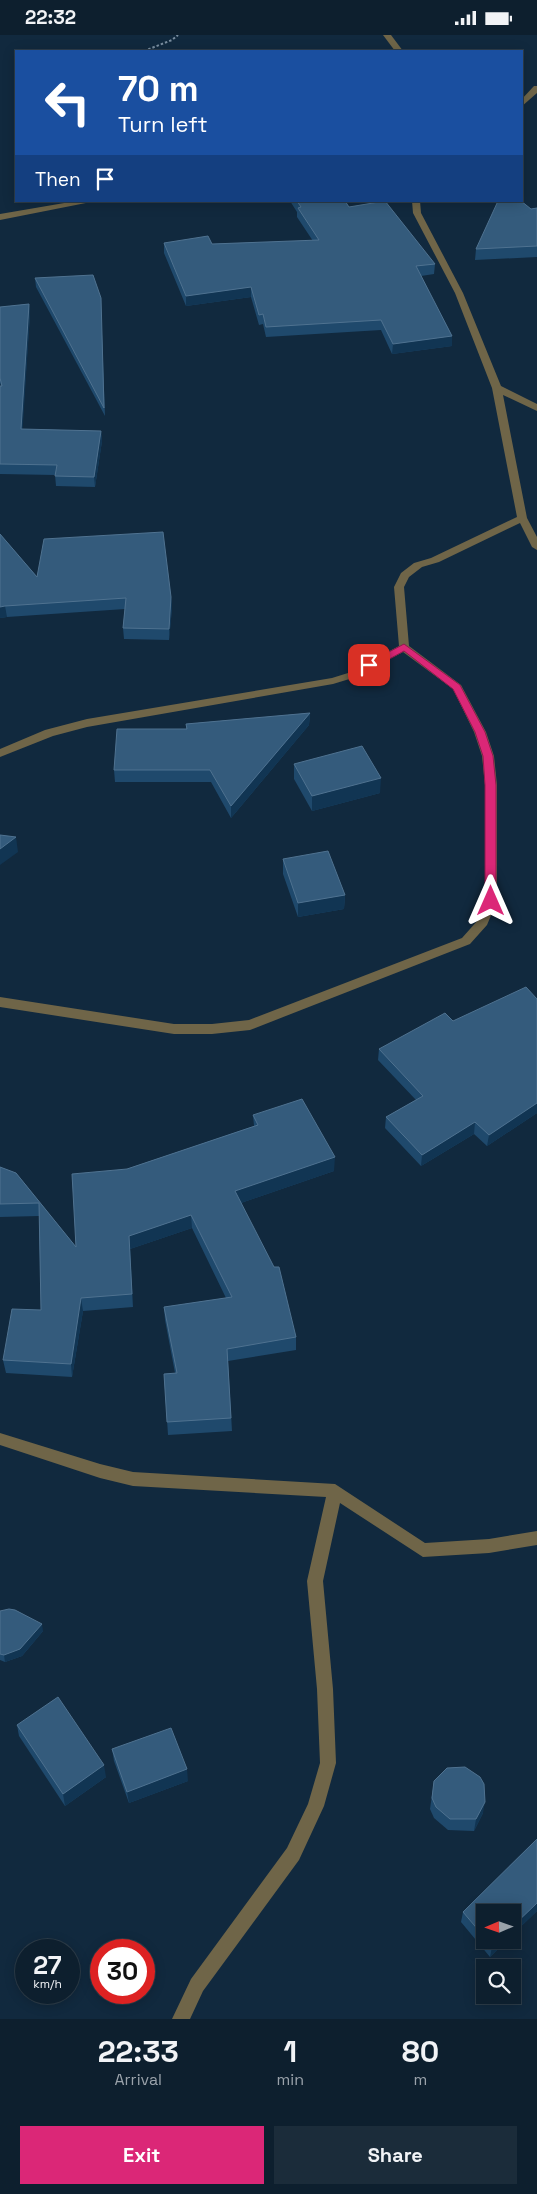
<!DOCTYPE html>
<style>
:root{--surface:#0d1f2e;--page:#1b2c3a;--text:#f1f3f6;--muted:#9aa2aa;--line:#2d3d4a;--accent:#db2777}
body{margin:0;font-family:"Space Grotesk",sans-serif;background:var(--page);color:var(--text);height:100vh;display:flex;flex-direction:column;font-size:19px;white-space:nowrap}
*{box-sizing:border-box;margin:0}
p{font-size:16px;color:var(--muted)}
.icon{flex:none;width:28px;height:28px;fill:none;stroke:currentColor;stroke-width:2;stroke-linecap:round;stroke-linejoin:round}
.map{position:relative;height:1984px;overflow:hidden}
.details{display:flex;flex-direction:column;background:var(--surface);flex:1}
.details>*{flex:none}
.hud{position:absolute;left:15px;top:15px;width:508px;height:152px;border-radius:0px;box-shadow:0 2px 12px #0003,0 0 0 1px var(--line);background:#1a4fa0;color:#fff;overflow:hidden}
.needle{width:32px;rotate:268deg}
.controls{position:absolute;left:476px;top:1869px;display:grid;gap:10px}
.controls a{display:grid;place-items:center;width:45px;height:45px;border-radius:0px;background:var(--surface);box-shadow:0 2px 12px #0003,0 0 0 1px var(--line);font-size:25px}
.speed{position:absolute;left:15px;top:1904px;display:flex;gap:10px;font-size:25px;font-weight:700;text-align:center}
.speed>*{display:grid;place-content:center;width:65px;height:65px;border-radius:50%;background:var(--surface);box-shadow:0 2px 12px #0003,0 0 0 1px var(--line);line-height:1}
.speed small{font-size:12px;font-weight:400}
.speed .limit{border:8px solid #d22;background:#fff;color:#111}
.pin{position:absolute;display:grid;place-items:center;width:42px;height:42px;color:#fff;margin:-21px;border-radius:10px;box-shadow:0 2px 8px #0006}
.me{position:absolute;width:55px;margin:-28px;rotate:0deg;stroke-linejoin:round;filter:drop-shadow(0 0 4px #0008)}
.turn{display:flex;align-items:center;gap:18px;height:105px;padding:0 20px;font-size:22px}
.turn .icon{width:65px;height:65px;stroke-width:2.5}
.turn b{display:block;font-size:35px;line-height:42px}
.then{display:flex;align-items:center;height:48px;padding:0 20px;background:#0003;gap:10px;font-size:19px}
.eta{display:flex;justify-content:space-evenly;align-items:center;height:85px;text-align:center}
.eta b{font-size:30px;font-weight:600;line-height:35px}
.primary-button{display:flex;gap:10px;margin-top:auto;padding:10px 20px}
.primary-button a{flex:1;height:58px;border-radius:0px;background:var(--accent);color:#fff;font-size:20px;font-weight:600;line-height:58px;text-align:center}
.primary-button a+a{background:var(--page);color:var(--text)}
.status{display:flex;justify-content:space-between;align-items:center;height:35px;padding:0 25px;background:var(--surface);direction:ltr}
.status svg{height:14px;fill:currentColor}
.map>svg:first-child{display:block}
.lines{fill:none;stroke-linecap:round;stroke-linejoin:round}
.path{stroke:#798d9f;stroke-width:2;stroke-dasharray:2.5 2;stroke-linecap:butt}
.street{fill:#6f6548;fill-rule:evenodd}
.wall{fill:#1f496c}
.shaded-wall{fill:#113553}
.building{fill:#345b7c;stroke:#4f7290}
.route{fill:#db2777;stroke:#8e194d}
</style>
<div class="status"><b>22:32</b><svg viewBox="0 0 49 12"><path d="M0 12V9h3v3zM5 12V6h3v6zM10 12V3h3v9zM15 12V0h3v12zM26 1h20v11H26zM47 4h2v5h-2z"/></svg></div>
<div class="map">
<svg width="537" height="1984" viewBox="0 0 537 1984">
<rect width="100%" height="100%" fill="#11293e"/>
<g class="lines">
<polyline class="path" points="144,16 172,5 178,0"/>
<g class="street">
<polygon points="383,0 391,0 403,16 395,16"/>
<polygon points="534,51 537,51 537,58 521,72 521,65"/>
<polygon points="76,166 96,166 0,185 0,179"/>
<polygon points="412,166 420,166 421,178 463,258 501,351 537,369 537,376 503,360 527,483 537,502 537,515 532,512 520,488 439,527 422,532 409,542 404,552 409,611 461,650 486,697 494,721 497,750 497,866 487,890 470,909 250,995 212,999 174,999 0,972 0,962 174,989 212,989 249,985 462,903 478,885 485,866 485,750 482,721 474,697 453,654 403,617 356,642 333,649 87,692 53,701 0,722 0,714 45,695 87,684 332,643 348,638 399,611 394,552 401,538 414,528 431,523 517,482 492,353 455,258 413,178"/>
<polygon points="0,1398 100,1429 133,1437 335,1449 425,1508 489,1504 537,1496 537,1510 489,1518 423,1522 340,1468 323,1546 333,1654 336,1728 324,1771 299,1825 203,1956 190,1984 172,1984 191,1944 287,1813 308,1769 320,1728 317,1654 307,1546 326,1462 133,1451 100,1443 0,1410"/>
</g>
</g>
<g class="wall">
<polygon points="290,166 345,166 349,172 435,229 434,239 421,241 452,301 452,311 392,319 381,295 266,302 263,289 259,290 251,262 186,271 164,218 164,208 212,209 313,206 297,182 297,177"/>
<polygon points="537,173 537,222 475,225 476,214 531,174"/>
<polygon points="35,243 101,271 105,381 36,252"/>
<polygon points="29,269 30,279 22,394 101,396 102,406 95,452 56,451 55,440 0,439 0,351 1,351 0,348 0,272"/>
<polygon points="0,499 37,542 171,562 172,573 169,605 124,604 123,593 125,574 7,582 0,583"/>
<polygon points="310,678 309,690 231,783 211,747 115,747 114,735 186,694 186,689"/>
<polygon points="294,729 380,758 312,776 294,744"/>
<polygon points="283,824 345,860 344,874 298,882 283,839"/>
<polygon points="537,964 537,1078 487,1111 474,1099 421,1131 385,1093 386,1082 416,1065 378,1025 379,1014 453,986"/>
<polygon points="253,1080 334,1136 241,1168 296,1302 296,1315 228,1326 232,1396 168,1400 164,1339 175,1338 165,1285 164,1272 226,1263 192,1193 130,1214 133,1272 83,1276 72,1342 6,1338 3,1325 41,1275 39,1181 0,1182 0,1132 16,1138 76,1212 127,1134 254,1091"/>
<polygon points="0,1576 43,1596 22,1621 5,1627 0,1625"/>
<polygon points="17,1690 106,1742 65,1771 19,1701"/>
<polygon points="112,1714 188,1746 129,1768 114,1726"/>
<polygon points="434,1746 483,1778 474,1796 448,1795 434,1783 430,1774"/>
<polygon points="537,1804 537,1876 512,1900 512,1878 485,1878 485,1905 507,1905 490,1922 461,1887 463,1877"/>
</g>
<g class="shaded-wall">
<polygon points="251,252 251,262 186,271 186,261"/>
<polygon points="29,269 30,279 22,405 21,394"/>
<polygon points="452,301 452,311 392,319 393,309"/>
<polygon points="101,396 102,406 95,452 94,442"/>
<polygon points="171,562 172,573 169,605 169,594"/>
<polygon points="5,571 7,582 0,583 0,572"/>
<polygon points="310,678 309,690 231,783 231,771"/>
<polygon points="381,743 380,758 312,776 312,761"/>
<polygon points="16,802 18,817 0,830 0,814"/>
<polygon points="345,860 344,874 298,882 298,868"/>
<polygon points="537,1068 537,1078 487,1111 489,1100"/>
<polygon points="475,1087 474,1099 421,1131 422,1120"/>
<polygon points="335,1122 334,1136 235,1170 235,1156"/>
<polygon points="191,1180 192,1193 130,1214 133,1272 129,1201"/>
<polygon points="81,1263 83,1276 72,1342 71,1329"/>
<polygon points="42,1589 43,1596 22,1621 5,1627 4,1620"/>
<polygon points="104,1730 106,1742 65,1771 63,1759"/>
<polygon points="187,1734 188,1746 129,1768 127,1757"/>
<polygon points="485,1767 483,1778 474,1796 476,1784"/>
<polygon points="537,1868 537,1876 512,1900 512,1892"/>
<polygon points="499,1905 507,1905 490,1922 492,1912"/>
</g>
<g class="building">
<polygon points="297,166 345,166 349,172 385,166 435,229 416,231 452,301 393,309 381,285 266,292 263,279 259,280 251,252 186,261 164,208 208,201 212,209 319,205 298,173 301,172"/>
<polygon points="498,166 521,166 531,174 537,173 537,211 476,214"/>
<polygon points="93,240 101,263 104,373 35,243"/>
<polygon points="29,269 21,394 101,396 94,442 55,441 57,430 0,429 0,351 2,351 0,343 0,272"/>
<polygon points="163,497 171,562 169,594 123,593 126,563 5,571 0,572 0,499 37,542 44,504"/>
<polygon points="310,678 231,771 210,735 114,735 117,694 187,694 186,689"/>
<polygon points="362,711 381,743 312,761 294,729"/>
<polygon points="0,800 16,802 0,814"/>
<polygon points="328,816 345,860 298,868 283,824"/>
<polygon points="526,952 537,964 537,1068 489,1100 475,1087 422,1120 386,1082 423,1061 379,1014 445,978 453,986"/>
<polygon points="302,1064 335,1122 235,1156 274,1232 279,1232 296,1302 227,1314 231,1383 167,1387 164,1339 177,1338 164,1272 232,1262 191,1180 129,1201 132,1259 81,1263 71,1329 3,1325 12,1274 41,1275 39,1168 0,1169 0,1132 16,1138 76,1212 72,1139 127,1134 258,1090 253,1080"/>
<polygon points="9,1574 15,1575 42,1589 20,1614 4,1620 0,1619 0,1576"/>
<polygon points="58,1662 104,1730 63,1759 17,1690"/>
<polygon points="171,1693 187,1734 127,1757 112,1714"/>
<polygon points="465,1732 480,1742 484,1749 485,1767 476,1784 450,1784 436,1772 432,1763 434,1746 447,1733"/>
<polygon points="537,1804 537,1868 512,1892 512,1878 485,1878 485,1903 463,1877"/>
<polygon points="486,1905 499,1905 492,1912"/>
</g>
<polygon class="route" points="404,609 460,650 485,697 493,721 496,750 496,866 495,869 487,869 485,866 485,750 483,721 475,697 453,654 404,616 373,633 369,634 364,630"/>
</svg>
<div class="controls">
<a><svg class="needle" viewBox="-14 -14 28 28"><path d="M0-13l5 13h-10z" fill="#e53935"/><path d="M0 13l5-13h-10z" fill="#9aa2aa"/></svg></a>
<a><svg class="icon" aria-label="search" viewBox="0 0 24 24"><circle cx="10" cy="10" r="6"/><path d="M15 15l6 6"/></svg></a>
</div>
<div class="speed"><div>27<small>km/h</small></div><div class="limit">30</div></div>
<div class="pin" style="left:369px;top:630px;background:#d93025"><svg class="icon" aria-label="arrive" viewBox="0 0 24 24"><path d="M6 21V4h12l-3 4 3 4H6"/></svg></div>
<svg class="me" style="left:491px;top:866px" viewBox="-20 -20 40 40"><path d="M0-17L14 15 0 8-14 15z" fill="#db2777" stroke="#fff" stroke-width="4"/></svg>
<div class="hud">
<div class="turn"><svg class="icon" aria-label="left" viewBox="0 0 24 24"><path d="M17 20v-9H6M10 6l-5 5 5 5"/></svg><div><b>70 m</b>Turn left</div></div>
<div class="then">Then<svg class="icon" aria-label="arrive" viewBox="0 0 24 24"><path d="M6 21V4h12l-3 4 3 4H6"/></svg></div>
</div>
</div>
<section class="details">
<div class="eta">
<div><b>22:33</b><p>Arrival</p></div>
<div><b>1</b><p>min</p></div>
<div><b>80</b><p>m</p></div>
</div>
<div class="primary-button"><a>Exit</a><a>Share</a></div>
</section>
